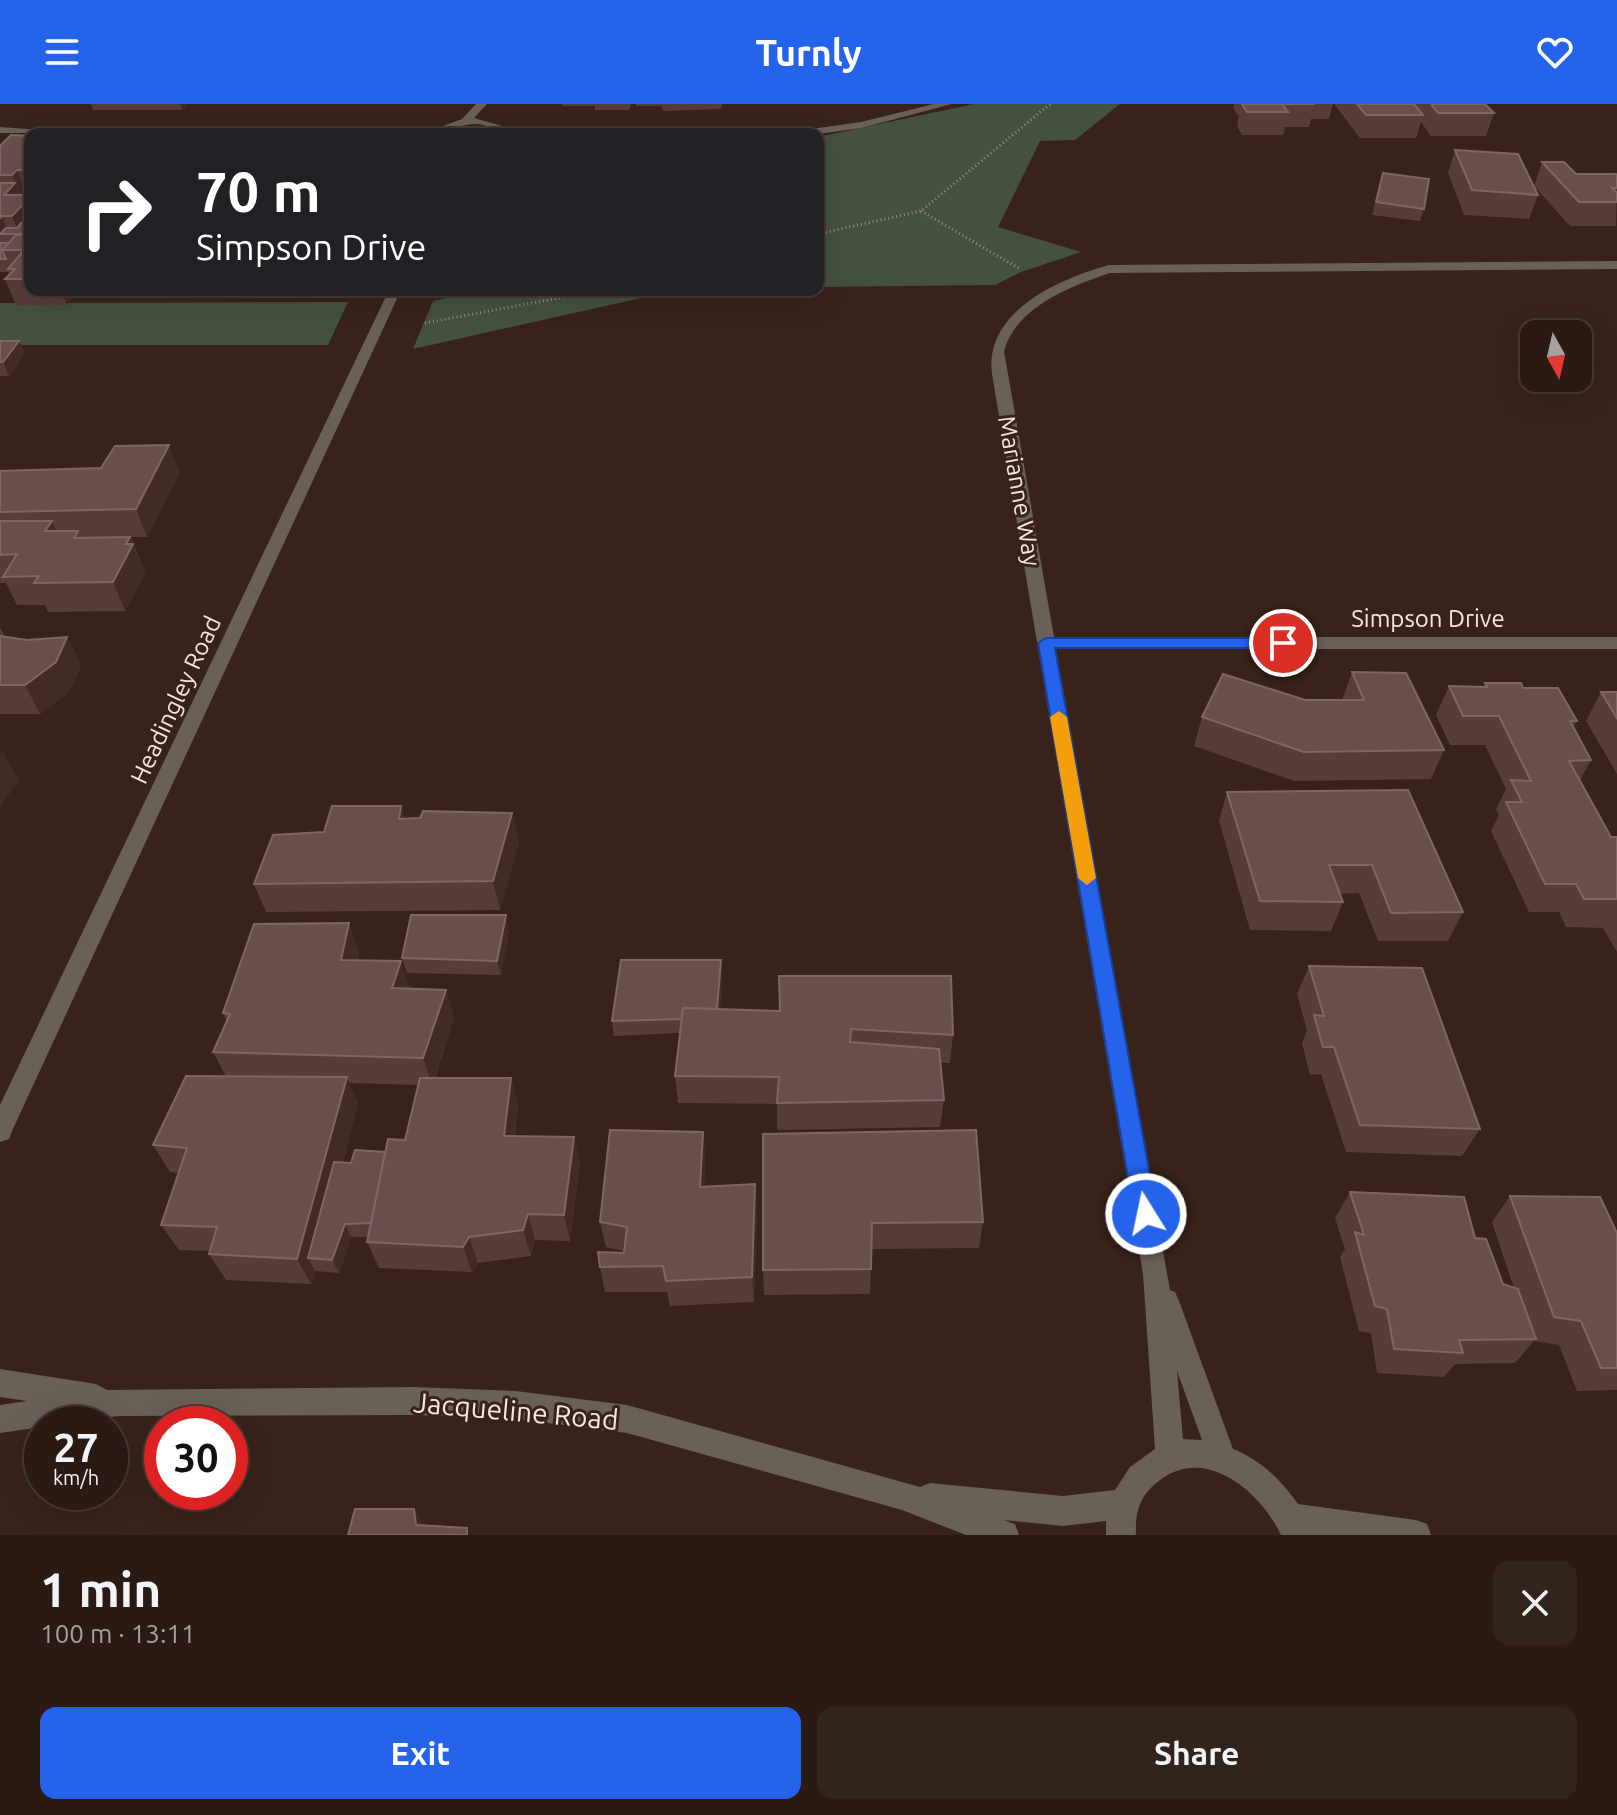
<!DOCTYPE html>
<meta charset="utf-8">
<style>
:root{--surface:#2a1a13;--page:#32231c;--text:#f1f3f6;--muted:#a5a1a0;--line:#463833;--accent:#2563eb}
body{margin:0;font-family:Ubuntu,sans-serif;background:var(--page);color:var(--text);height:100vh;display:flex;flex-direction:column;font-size:30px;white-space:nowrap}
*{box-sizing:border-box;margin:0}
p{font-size:26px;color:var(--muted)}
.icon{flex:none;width:44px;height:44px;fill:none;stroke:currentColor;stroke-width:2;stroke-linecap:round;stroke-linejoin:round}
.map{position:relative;height:1431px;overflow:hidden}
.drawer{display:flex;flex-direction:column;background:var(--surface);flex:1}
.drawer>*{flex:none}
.guide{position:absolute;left:24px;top:24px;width:800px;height:168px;border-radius:16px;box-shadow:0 8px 32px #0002,0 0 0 2px var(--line);background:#202124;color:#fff;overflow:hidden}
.needle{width:52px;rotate:172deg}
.buttons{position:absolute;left:1520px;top:216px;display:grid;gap:16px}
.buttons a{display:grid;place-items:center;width:72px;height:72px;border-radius:16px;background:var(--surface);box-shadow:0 8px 32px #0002,0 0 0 2px var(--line);font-size:40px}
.speed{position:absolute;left:24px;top:1302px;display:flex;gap:16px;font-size:40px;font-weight:700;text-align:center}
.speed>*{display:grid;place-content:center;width:104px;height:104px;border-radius:50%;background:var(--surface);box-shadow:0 8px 32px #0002,0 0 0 2px var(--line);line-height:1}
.speed small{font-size:20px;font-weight:400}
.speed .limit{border:12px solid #d22;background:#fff;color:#111}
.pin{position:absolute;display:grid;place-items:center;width:68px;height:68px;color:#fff;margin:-34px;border:4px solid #fff;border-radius:50%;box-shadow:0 2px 8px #0007}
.me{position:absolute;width:88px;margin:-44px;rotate:350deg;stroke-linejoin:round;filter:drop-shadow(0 0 6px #0008)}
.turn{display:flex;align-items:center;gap:28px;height:168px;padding:0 40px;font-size:36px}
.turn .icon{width:104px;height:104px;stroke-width:2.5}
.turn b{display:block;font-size:56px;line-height:68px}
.round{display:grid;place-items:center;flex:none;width:84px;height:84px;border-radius:16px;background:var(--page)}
.summary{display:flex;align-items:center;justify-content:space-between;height:136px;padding:0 40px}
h1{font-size:48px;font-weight:700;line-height:60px}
.cta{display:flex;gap:16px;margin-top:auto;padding:16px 40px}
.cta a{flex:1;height:92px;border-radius:16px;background:var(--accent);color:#fff;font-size:32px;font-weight:700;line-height:92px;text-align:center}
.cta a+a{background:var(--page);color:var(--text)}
header{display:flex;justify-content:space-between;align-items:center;height:104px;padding:0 40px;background:var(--accent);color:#fff;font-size:36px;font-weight:700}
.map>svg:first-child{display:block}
.green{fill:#445140}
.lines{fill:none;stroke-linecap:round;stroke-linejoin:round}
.path{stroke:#9b8881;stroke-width:3;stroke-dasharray:1 3;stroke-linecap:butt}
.minor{fill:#696058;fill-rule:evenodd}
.wall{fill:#583c3a;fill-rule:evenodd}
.shaded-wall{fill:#442a26}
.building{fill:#694e4c;stroke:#7f6663;stroke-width:2}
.route{fill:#2563eb;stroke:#184099;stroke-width:2}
.slow{fill:#f59e0b}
.labels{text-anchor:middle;stroke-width:6;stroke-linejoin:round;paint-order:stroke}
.street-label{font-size:24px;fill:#f5e6e0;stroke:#382219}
.near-street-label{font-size:28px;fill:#f5e6e0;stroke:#382219}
</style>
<header><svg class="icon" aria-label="menu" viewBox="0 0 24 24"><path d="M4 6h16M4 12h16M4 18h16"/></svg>Turnly<svg class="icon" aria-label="heart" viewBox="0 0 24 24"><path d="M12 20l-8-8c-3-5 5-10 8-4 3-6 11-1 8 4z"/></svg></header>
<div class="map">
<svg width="1617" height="1431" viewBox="0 0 1617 1431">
<rect width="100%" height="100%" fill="#382219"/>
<g class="green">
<polygon points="974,0 1120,0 1075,36 1040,37 998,123 1081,148 1021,168 995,181 818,183 818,33"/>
<polygon points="485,186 677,186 413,245 433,197"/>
<polygon points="348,198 328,241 0,241 0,199"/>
</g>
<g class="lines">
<g class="path">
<polyline points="921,107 1020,165"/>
<polyline points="818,130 921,107 1050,0"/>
<polyline points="425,219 602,186"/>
</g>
<g class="minor">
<path d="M476,0h11l-13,14 28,8 80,5 229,-2 50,-7 73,-18h18l-91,24 -43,6h-323c-9,-16 -36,-10 -50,0l-445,-1v-6l57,4 307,-1 79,-4 19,-7z"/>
<path d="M1617,157v8l-507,4c-39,13 -94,34 -106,78l50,286h563v12h-561l114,641 5,2 4,9 54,148c28,11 48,31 65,55l118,16 11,4 4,11h-150c-20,-43 -76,-91 -122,-54 -19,14 -24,31 -23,54h-30v-14l-43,5 -59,-6 11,4 4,11h-53l-64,-25 -275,-77 -111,-14 -102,-4 -294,1 -78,8v3l-42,6v-28l27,-4 -27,-4v-28l96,15 11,6 307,-3 102,4 111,14 293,82 10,-4 133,13 52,-6 15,-23 25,-18 -12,-175 -151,-900c-8,-62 66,-95 117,-109zM1177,1267l25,69 -19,-1z"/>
<polygon points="389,186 401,186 12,1027 9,1035 0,1038 0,1001"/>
</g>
</g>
<g class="wall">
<polygon points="91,0 187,0 182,6 93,6"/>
<polygon points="562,0 631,0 629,6 595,6 595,2 562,2"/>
<polygon points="636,0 722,0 721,5 663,7 662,2 636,2"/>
<polygon points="1234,0 1333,0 1329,15 1311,15 1309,23 1285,23 1283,31 1242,31 1237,22 1239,13 1233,4"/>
<polygon points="1334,0 1485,0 1494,9 1486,32 1431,32 1421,18 1416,34 1360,34"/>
<polygon points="30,32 30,186 78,186 67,201 16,201 5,175 10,171 8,168 0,168 0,42"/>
<polygon points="1455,46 1534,82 1542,58 1576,70 1617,71 1616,122 1570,122 1534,82 1538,91 1529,115 1464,111 1448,69"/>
<polygon points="1383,69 1424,105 1420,117 1372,111"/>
<polygon points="0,237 19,237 25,250 9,272 0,272"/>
<polygon points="0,367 180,368 147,433 131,433 145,469 125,507 48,508 45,501 17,501 6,479 0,479"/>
<polygon points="0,524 5,532 27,536 67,533 81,561 70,587 40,610 0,610"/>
<polygon points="1352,568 1444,646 1431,675 1294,677 1194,642 1202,613 1305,596 1342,596"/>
<polygon points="1485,579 1523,584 1577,617 1573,624 1591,656 1580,676 1611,733 1617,733 1617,848 1603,824 1566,823 1559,808 1529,808 1491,727 1499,711 1496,705 1506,685 1485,641 1450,641 1436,611 1449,582 1484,583"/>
<polygon points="1601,588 1617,588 1617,670 1586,617"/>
<polygon points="1408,686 1463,808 1448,837 1378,837 1359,789 1339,790 1343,798 1331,827 1250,826 1219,717 1227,688"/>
<polygon points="401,702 405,715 519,737 500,806 266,808 254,780 324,728"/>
<polygon points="509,826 501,871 407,869 402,854"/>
<path d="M359,848l-1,8 52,29 36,1 8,28 -19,60h76l7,27 -3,31 65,27 -10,78 -35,-1 -4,16 -53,7 -6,9 -93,-4 -12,-26 1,-5h-17l-12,36 -24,-2 -4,13 -85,-4 -17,-26 1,-3 -31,-1 -18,-25 18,-52 -9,-1 -17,-27 73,-69 -13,-24 14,-30 -4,-9zM349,979l69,2 -13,55 -20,12 -34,11h-8l15,-59z"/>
<polygon points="721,856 722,871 720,905 953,931 950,959 941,959 944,996 940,1023 777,1026 777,1000 678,999 675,972 680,929 614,932 612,917"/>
<polygon points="1309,862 1480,1025 1462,1052 1346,1048 1321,970 1310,971 1302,939 1307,926 1297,890"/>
<polygon points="703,1028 705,1054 704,1083 757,1107 754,1198 670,1202 667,1188 605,1188 600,1163 624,1149 624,1147 606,1143 600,1118"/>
<polygon points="763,1030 983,1118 979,1144 872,1145 870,1190 764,1191 763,1166"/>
<polygon points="1350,1088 1475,1134 1503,1180 1514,1184 1492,1118 1510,1092 1617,1129 1617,1286 1577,1287 1559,1241 1534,1237 1515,1259 1455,1260 1444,1273 1377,1269 1371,1229 1359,1227 1340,1153 1345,1145 1335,1114"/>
</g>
<g class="shaded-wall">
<polygon points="180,0 187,0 182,6"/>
<polygon points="17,66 27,90 22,94 12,71"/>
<polygon points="15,79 24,100 30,93 30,128 19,130 4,91"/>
<polygon points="2,112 9,130 1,130 0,129 0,114"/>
<polygon points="61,186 78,186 67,201"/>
<polygon points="19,237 25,250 9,272 3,258"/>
<polygon points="169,341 180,368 147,433 136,405"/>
<polygon points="52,417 65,445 45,427"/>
<polygon points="130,433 145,469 125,507 113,478 126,440"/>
<polygon points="67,533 81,561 70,587 40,610 25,581"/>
<polygon points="2,647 19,676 0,703 0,651"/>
<polygon points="401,702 410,731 399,715"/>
<polygon points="512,709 519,737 500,806 493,777"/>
<polygon points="506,811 509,826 501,871 497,857"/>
<polygon points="349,819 359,848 352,884 341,856"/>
<polygon points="721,856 722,871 718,928 717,913"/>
<polygon points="401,857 410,885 392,884"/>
<polygon points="446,886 454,914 432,981 423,954"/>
<polygon points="347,973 358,1000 318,1155 308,1154 315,1167 311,1180 297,1155"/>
<polygon points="511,974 518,1001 512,1058 504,1032"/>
<polygon points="703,1028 705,1054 703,1110 700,1083"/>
<polygon points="574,1033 580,1059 570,1137 564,1111"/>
<polygon points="755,1080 757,1107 754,1198 752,1173"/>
<polygon points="528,1110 535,1136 531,1152 523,1126"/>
<polygon points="345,1120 351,1133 339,1169 332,1156"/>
<polygon points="469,1133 478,1159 472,1168 463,1143"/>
<polygon points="414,1405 426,1425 416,1421"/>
</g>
<g class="building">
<polygon points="1242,0 1315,0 1282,0 1288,8 1247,8"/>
<polygon points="1357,0 1414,0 1423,11 1366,11"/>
<polygon points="1431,0 1485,0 1494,9 1438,9"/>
<polygon points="11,31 30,32 30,66 17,66 12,71 0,71 0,42"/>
<polygon points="1455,46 1518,50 1538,91 1472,86"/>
<polygon points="1542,58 1564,58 1576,70 1616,70 1617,71 1617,84 1612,84 1617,89 1617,98 1579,98"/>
<polygon points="1383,69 1429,75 1424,105 1376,98"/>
<polygon points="0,79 15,79 4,91 30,91 30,93 12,112 2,112 0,114"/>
<polygon points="28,111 30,111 30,130 0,130 6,124 17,124"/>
<polygon points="16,131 30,131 30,175 5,175 15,165 8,165 24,146 2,146"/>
<polygon points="0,139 9,139 2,146 6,155 0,155"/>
<polygon points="0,237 19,237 3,258 0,258"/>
<polygon points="169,341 136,405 0,408 0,367 101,364 115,342"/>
<polygon points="0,417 52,417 45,427 78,427 74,434 130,433 126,440 133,440 113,478 34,479 39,472 3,473 17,450 0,451"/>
<polygon points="0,532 27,536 67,533 56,558 25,581 0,581"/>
<polygon points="1352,568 1406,569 1444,646 1304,648 1202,613 1223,570 1305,596 1364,596"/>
<polygon points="1485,579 1521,579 1523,584 1558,584 1577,617 1570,617 1591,656 1569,657 1611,733 1617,733 1617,795 1584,795 1576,780 1545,780 1506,698 1522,698 1511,676 1531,677 1499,612 1463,612 1449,582 1487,583"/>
<polygon points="1601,588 1617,588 1617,614"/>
<polygon points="1408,686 1463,808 1391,809 1372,761 1329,761 1343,798 1260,797 1227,688"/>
<polygon points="332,702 401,702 399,715 420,714 423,707 512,709 493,777 254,780 273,731 324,728"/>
<polygon points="411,811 506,811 497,857 402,854"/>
<polygon points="349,819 341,856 401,857 392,884 446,886 423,954 213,948 230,910 223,909 254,820"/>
<polygon points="621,856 721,856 717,905 683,904 682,915 612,917"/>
<polygon points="1309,862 1422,864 1480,1025 1360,1021 1334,943 1323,943 1314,911 1324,912"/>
<polygon points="779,872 951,872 953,931 851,925 850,938 939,945 944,996 777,999 779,973 675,972 683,904 780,907"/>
<polygon points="186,972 347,973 297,1155 209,1150 217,1123 161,1121 187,1044 153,1041"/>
<polygon points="420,974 511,974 504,1032 574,1033 564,1111 528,1110 523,1126 469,1133 463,1143 367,1138 388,1035 405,1036"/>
<polygon points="610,1026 703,1028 700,1083 755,1080 752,1173 666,1177 663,1162 600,1163 598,1148 624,1149 627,1123 600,1118"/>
<polygon points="976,1026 983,1118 872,1119 871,1165 763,1166 763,1030"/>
<polygon points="355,1046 385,1048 371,1119 345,1120 332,1156 308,1154 334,1058 351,1059"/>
<polygon points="1350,1088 1464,1093 1475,1134 1486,1135 1503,1180 1518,1185 1536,1235 1459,1236 1463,1249 1394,1245 1387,1205 1375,1202 1355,1128 1364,1131"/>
<polygon points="1510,1092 1600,1093 1617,1129 1617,1264 1601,1264 1581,1217 1554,1213"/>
<polygon points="355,1405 414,1405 416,1421 467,1424 467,1431 348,1431"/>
</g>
<polygon class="route" points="1046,534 1283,534 1291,539 1283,544 1055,544 1157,1110 1154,1118 1146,1121 1138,1118 1134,1110 1038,539"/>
<polygon class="slow" points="1059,607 1067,613 1096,774 1087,781 1078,774 1050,613"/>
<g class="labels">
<g class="street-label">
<text transform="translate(1019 387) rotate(80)" y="8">Marianne Way</text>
<text x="1428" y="523">Simpson Drive</text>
<text transform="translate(176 596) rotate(-65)" y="8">Headingley Road</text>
</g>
<g class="near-street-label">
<text transform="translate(516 1307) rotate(5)" y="10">Jacqueline Road</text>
</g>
</g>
</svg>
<div class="buttons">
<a><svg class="needle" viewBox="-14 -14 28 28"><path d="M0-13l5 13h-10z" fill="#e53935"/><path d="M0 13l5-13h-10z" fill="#a5a1a0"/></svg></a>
</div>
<div class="speed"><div>27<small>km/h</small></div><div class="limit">30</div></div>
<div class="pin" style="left:1283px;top:539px;background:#d93025"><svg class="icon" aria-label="arrive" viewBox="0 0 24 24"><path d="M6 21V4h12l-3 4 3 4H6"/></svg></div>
<svg class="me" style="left:1146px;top:1110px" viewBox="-20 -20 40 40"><circle r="17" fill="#2563eb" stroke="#fff" stroke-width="3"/><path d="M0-11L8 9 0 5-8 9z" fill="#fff"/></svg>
<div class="guide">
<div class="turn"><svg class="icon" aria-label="right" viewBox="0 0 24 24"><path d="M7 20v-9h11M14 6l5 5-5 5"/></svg><div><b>70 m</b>Simpson Drive</div></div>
</div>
</div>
<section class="drawer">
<div class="summary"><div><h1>1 min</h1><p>100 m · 13:11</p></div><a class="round"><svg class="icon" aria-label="close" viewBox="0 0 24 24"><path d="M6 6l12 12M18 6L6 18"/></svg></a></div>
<div class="cta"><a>Exit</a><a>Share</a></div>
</section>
